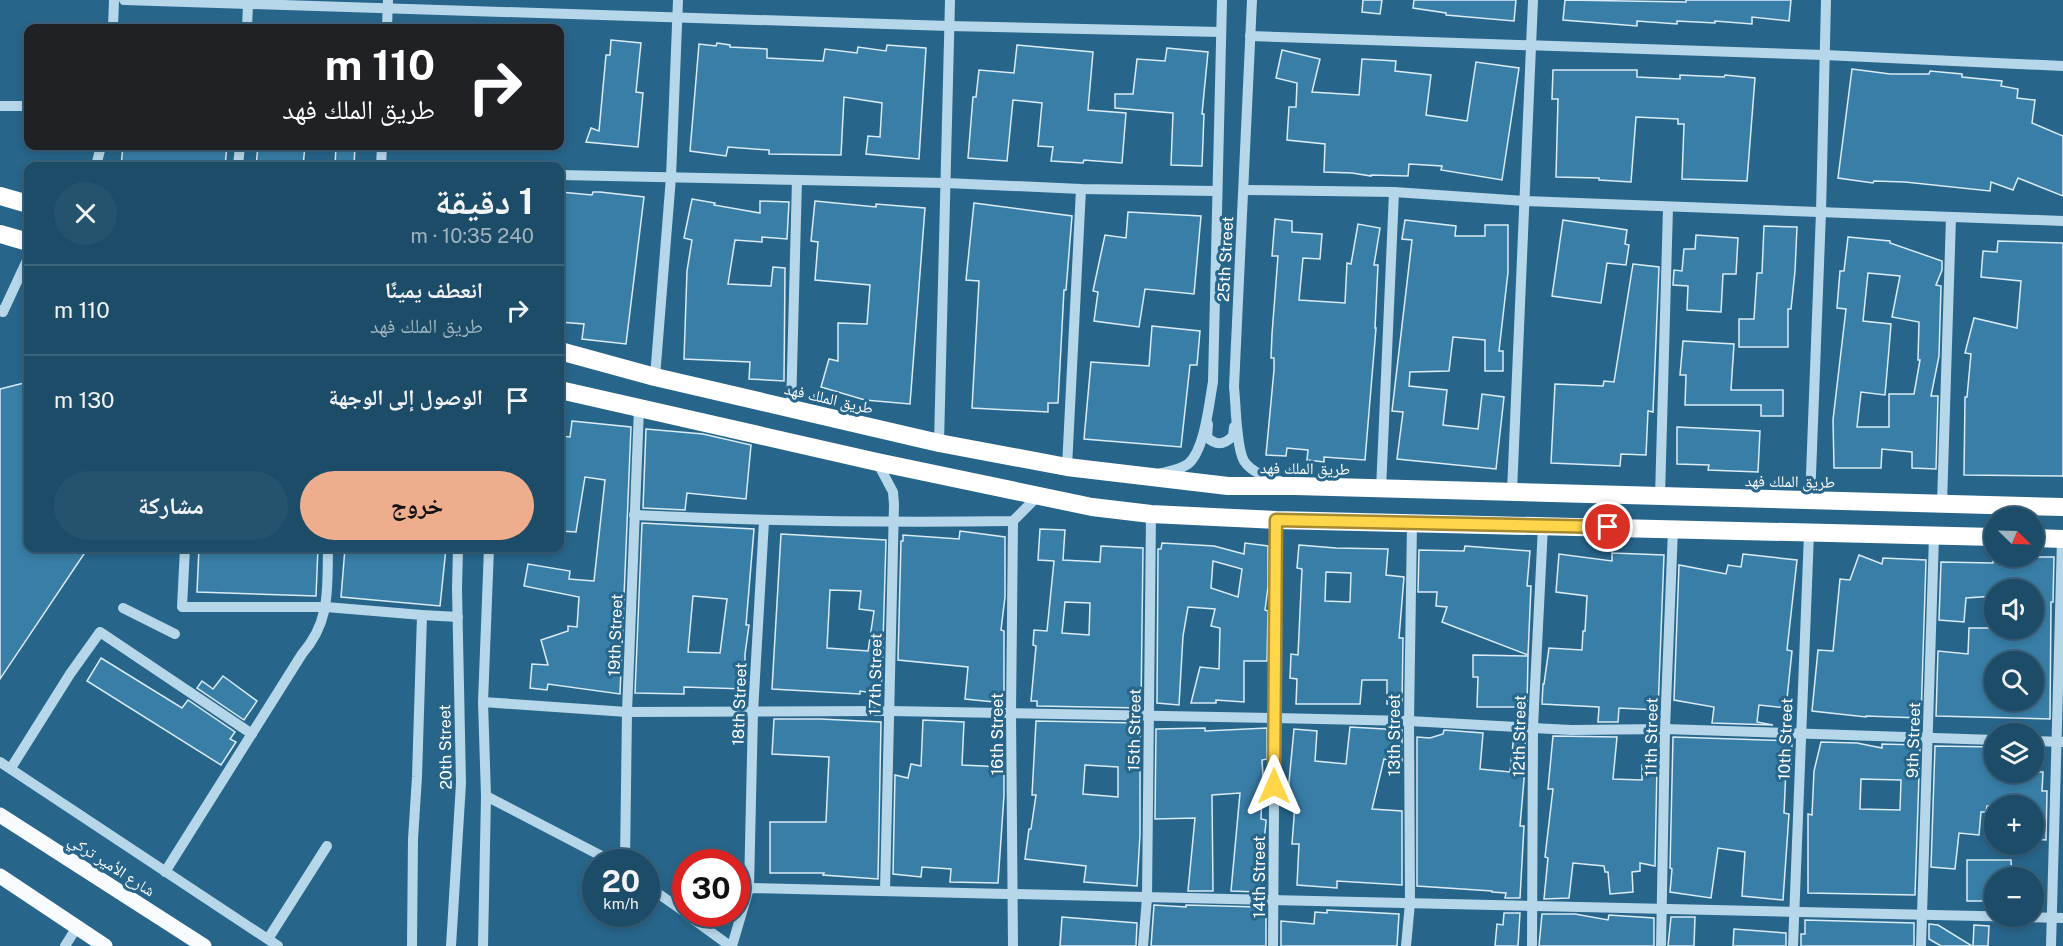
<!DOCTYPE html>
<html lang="ar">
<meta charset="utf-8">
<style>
:root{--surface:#1d4c68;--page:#25536e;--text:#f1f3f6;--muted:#a0b4c0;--line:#3b637c;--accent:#eead8d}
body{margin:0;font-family:"Public Sans","Noto Naskh Arabic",sans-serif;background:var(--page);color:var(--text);direction:rtl;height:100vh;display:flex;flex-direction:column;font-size:22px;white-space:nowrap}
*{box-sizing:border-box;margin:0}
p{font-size:20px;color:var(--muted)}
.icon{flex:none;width:33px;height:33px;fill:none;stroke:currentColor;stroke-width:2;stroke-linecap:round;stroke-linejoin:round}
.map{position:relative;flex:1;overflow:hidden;direction:ltr}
.sheet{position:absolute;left:24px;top:162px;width:540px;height:390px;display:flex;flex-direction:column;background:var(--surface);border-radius:12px;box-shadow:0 3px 9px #0003,0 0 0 2px var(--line);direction:rtl}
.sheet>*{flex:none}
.banner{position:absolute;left:24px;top:24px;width:540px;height:126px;border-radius:12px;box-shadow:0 3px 9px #0003,0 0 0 2px var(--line);direction:rtl;background:#202124;color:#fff;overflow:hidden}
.needle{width:39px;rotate:113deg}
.controls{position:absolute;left:1984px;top:507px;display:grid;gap:12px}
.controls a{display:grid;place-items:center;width:60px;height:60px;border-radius:50%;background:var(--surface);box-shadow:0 3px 9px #0003,0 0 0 2px var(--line);font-size:30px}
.speed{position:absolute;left:582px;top:849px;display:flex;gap:12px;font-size:30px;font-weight:700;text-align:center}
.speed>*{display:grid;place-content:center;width:78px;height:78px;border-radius:50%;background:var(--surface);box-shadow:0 3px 9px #0003,0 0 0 2px var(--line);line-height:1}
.speed small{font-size:15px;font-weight:400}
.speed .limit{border:9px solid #d22;background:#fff;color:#111}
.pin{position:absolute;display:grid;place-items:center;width:51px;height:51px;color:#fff;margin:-26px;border:3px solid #fff;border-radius:50%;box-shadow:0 2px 6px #0007}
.me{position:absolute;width:66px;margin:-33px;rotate:0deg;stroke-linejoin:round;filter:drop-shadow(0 0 4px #0008)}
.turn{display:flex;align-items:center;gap:21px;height:126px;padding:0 30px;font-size:27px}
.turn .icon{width:78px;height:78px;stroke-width:2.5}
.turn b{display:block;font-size:42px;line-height:51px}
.round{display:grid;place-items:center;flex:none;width:63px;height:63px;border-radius:32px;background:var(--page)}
.head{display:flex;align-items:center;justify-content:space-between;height:102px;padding:0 30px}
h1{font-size:36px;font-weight:700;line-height:45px}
.cta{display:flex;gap:12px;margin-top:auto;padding:12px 30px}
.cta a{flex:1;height:69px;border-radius:36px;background:var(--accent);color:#111;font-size:24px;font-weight:700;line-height:69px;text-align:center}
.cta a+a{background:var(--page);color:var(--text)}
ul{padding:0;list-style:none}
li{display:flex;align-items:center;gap:18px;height:90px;padding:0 30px;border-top:2px solid var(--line)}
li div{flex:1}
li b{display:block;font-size:22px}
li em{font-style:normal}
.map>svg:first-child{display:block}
.building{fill:#387ea6;stroke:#d9ecf7;stroke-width:1.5;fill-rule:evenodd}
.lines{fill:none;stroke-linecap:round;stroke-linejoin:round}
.minor{stroke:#b5d7e9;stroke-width:10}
.major{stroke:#f8fbfe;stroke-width:15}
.highway{stroke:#fff;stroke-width:18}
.route-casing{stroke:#a68a30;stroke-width:15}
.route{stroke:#ffd54a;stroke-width:10}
.labels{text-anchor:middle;stroke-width:6;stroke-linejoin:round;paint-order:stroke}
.street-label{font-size:16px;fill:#fff;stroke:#27658a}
</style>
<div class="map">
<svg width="2063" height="946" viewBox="0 0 2063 946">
<rect width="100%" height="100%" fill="#27658a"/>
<g class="building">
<polygon points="1363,0 1382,0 1380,14 1362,12"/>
<polygon points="1414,0 1516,0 1514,21 1446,15 1446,13 1413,8"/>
<polygon points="1565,0 1686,2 1686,0 1791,0 1789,21 1752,17 1752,24 1715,21 1715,23 1677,21 1677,24 1637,21 1637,26 1563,20"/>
<polygon points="611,40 641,43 636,92 643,93 638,147 586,142 591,128 599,131 606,55 610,55"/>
<polygon points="717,43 730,45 730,47 767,49 767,58 823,61 825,49 857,53 858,47 886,51 887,45 926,48 919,159 866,154 868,136 880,137 882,103 844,97 841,155 769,154 769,150 728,147 726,156 690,151 699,44 716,46"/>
<polygon points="1017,45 1093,52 1088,110 1126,113 1122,163 1084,160 1083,163 1051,161 1053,147 1038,146 1042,103 1013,100 1007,161 968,158 973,97 976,97 979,70 1014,73"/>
<polygon points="1167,48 1208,52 1202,114 1204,114 1202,166 1171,165 1173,113 1115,108 1115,94 1133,94 1137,59 1165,61"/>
<polygon points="1282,50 1320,59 1312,92 1359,95 1362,59 1396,61 1395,71 1431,75 1426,115 1467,121 1476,62 1519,68 1502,180 1441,170 1442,166 1409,164 1408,176 1371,175 1371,176 1352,173 1324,172 1325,144 1287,140 1289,107 1296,107 1297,83 1276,78"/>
<polygon points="1852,69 1890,74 1929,74 1930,71 1962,74 1962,77 2002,81 2001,86 2018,89 2017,98 2035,100 2032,123 2063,136 2063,196 2018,178 2013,190 1991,182 1990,191 1905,182 1874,181 1873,183 1838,178"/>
<polygon points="1553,70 1637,70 1637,77 1680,79 1680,75 1724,77 1725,75 1755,78 1747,181 1682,179 1684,124 1678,124 1678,119 1636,117 1631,182 1599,180 1599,178 1556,177 1558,99 1552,99"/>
<polygon points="123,146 227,146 225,166 121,166"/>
<polygon points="258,146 305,146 303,166 256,166"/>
<polygon points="336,146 355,146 354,166 335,166"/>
<polygon points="560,192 592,195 593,192 600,192 644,197 626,344 582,339 584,324 560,322"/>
<polygon points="692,199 715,203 714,205 760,213 760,201 789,202 787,239 762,237 762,242 735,240 728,284 771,286 773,267 785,268 784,381 749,379 750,362 684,359 687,271 692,240 684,238"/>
<polygon points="815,201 876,207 876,204 925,208 910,404 865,400 821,387 829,359 838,361 838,323 867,324 870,285 815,280 818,242 811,241"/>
<polygon points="974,203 1072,216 1066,290 1064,290 1058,403 1048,403 1048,412 972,408 979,281 966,280"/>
<polygon points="1128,212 1201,216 1194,294 1145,289 1139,327 1094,321 1098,292 1093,291 1105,235 1126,238"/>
<polygon points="1275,219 1292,221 1292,232 1322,234 1320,259 1303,258 1299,300 1345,303 1347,263 1351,264 1358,224 1380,228 1374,265 1378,265 1375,328 1376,328 1365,460 1324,457 1324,462 1307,460 1308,450 1287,448 1286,456 1266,455 1274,370 1274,358 1271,358 1272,334 1278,256 1272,256"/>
<polygon points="1405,220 1456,226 1455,236 1485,236 1485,225 1508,225 1508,272 1499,351 1503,351 1503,371 1485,371 1485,340 1453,337 1449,371 1410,372 1409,386 1447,390 1443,425 1478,429 1482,394 1504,397 1496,469 1397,459 1403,412 1392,411 1412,240 1402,239"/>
<polygon points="1563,220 1627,230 1625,244 1629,245 1626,265 1607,263 1601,303 1552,296"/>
<polygon points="1764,226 1797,227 1795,271 1791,309 1788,309 1788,347 1739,347 1739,319 1754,319 1757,273 1762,273"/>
<polygon points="1696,235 1738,238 1736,274 1723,274 1721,312 1687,310 1688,286 1673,285 1674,270 1682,271 1684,249 1695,249"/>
<path d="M1848,237l42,4v2l52,18v9l-6,15 5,1 -2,70 -8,40h7l-2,73 -24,-1v-16l-30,-3 -1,19h-47l-1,-48 13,-111 -9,-1 3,-37h4zM1868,273l32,3 -8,41 27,5 -1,38h2l-6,34h-25v33h-32l4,-35 24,3 4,-46 2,-25 -28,-3z"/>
<polygon points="1998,241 2063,243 2063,476 1964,475 1965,397 1967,397 1971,354 1965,353 1974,318 2017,328 2021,281 1981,277 1983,251 1997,252"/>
<polygon points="1633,264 1659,267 1653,412 1648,411 1646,455 1621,454 1620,466 1551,463 1555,384 1603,386 1604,381 1614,382"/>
<polygon points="1152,326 1200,331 1197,365 1190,365 1181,447 1084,439 1091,362 1149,366"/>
<polygon points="1683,341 1734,344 1731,390 1783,390 1783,416 1761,416 1761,405 1685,405 1686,375 1680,375"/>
<polygon points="28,382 28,548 88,548 0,679 0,389"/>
<polygon points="572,421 631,427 620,694 548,684 547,690 530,688 532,664 548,665 541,640 568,631 568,626 577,627 579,597 524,586 528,564 570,571 569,579 594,581 605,480 585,477 576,532 560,531 560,436 570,437"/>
<polygon points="1677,427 1760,431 1758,472 1708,470 1709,465 1677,464"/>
<polygon points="646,429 703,434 751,445 746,499 687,493 685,510 643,508"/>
<path d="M642,523l112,6 -8,96h3l-4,29v35l-61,-2v7l-49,-1zM693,596l34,3 -7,54 -32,-1z"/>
<path d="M1040,529l25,1 -2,30 37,2 1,-16 42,2 -2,160 -104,-2v-5h-6l5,-55 -3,-1 1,-15 13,1 7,-70 -16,-1zM1065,602l25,1 -1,32 -27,-2z"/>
<polygon points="960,531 1005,537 1005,597 1001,630 1004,631 1004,703 965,699 968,667 898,660 901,541 903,541 903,535 959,539"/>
<path d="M781,534l105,6 -4,137 -2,17 -20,-3v3l-88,-5zM830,590l31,1 -2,18 15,2 -6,40 -41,-3z"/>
<path d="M1162,543l52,3 30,8 1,-11 23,3v41l-3,23 3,1 -1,50h-23v41l-28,-2v3h-25l9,-36 19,2 1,-41 -9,-2 4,-17 -27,-2 -5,29 -4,69 -22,-2 1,-154h3zM1213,561l29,8 -4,28 -27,-9z"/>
<path d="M1299,545l37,3 52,1 -2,26 18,2 -5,61h4l-1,66h-15v-24h-25l-2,24h-64l1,-25 -7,-1 1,-24 7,1 4,-86 -5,-1zM1326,572l25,1 -1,29 -25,-1z"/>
<polygon points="1465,546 1530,551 1527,586 1531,586 1528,655 1442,622 1447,607 1436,606 1437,592 1418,592 1419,550 1464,551"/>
<polygon points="199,548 318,548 316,596 197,592"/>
<polygon points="345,548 446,548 440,606 341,597"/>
<polygon points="1612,553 1664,555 1658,710 1619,708 1618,722 1598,722 1599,707 1542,704 1543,684 1544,684 1549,648 1582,650 1583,631 1585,631 1587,596 1556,592 1559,554 1612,561"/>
<polygon points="1743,554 1797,560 1787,650 1792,651 1786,708 1759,705 1757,722 1773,725 1712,723 1714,707 1674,700 1679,565 1726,574 1728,565 1741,567"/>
<polygon points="1859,555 1882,564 1883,558 1926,560 1921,718 1866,716 1866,717 1812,711 1818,650 1833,651 1840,579 1850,580"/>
<path d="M2024,557h30l-1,45h-2l-1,117 -114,-3 2,-65 30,3 1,-26h65v-38h-39v6l-29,2 -2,24 -25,-2 2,-58 52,1v-4h31zM1995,662h39v38h-39z"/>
<polygon points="1473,655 1528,656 1527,707 1477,707 1478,677 1473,677"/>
<polygon points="101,658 182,708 188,700 235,732 230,739 236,742 221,765 87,681"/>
<polygon points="223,676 257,701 244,720 197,688 202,681 213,689"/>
<polygon points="774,719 821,719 881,722 878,879 823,875 824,873 770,873 770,822 826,822 829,757 772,754"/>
<polygon points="923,720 964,722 962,765 1004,767 1004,795 998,883 950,882 951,869 922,867 921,877 893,874 895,775 908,778 911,764 921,766"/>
<path d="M1036,721l104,2v112l-3,51 -53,-4 2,-16 -61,-7 4,-30h2l5,-34h-4zM1085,765l33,2v30l-35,-3z"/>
<polygon points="1350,727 1402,730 1402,761 1384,759 1372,809 1402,811 1402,885 1337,881 1337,888 1297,885 1299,844 1292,844 1295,804 1287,803 1294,729 1317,731 1315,761 1346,764"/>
<polygon points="1205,728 1205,731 1267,728 1267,759 1262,760 1264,791 1262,792 1261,819 1266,820 1266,822 1259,892 1231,891 1240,793 1212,795 1213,891 1188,891 1195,818 1155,819 1156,729"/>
<polygon points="1444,730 1483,733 1480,769 1510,772 1514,734 1525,735 1525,768 1520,826 1524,826 1520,898 1505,898 1506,893 1492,892 1492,891 1417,886 1417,737 1430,738 1443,734"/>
<polygon points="1553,736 1617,737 1613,779 1642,780 1642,765 1657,765 1655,866 1640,863 1640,871 1632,872 1633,892 1610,894 1608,872 1605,872 1604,866 1573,863 1569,898 1544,899 1548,858 1545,857 1553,789 1548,789"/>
<polygon points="1673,737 1792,741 1791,769 1786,769 1784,813 1789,814 1783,900 1742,896 1745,852 1718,848 1711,898 1670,892 1672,869 1670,868"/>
<path d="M1821,742l36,1 25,5v-4l38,1 -5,150 -107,-2v-79l4,1 2,-44zM1861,779l40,1 -1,30 -40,-1z"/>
<polygon points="1935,746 1995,747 1995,772 2043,772 2042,791 2047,791 2046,840 2034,839 2034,806 1987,806 1986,812 1981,812 1979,835 1959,833 1955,869 1931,867"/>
<polygon points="1967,860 2011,860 2012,878 1990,878 1990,901 1967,901"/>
<polygon points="1154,905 1186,907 1186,905 1258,907 1257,913 1266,914 1266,946 1151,946"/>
<polygon points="1327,910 1399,914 1397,946 1281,946 1281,921 1314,924 1315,912 1327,913"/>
<polygon points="1504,913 1520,913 1518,946 1495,946 1497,924 1503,925"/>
<polygon points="1542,914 1575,914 1608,920 1609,915 1654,918 1654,946 1539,946"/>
<polygon points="1062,917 1137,923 1136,946 1060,946"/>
<polygon points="1671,917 1695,917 1694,946 1668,946"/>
<polygon points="1805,920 1914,923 1914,946 1801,946 1801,934 1805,934"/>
<polygon points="1929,924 1938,925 1972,946 1941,946 1929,939"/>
<polygon points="1974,925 1989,926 1988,946 1973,946"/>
<polygon points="1734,929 1786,933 1786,946 1733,946"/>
</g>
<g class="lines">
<g class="minor">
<polyline points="124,0 949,26 1221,32"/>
<path d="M1252,0l-18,387c2,17 2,60 10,74 8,12 23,16 36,20"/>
<polyline points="113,28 114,0"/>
<polyline points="247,28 248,4"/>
<polyline points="387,28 388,0"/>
<polyline points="1250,36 1824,55 2063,66"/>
<polyline points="0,106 28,106"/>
<polyline points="96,166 101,146"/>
<polyline points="238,166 240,146"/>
<polyline points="381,166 382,146"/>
<polyline points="560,175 946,183 1081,189 1216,191"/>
<polyline points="1244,190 1394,192 1525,201 2063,221"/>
<polyline points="0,310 3,312 28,258"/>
<polyline points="655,377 671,177 678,0"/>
<polyline points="791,409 797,180"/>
<path d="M1208,424l-1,13c9,9 17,8 26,-1l1,-9"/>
<polyline points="939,443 950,0"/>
<polyline points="877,462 893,492 894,504 885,891"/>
<polyline points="1067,467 1081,189"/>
<path d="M1161,473c10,-2 18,-3 27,-9 17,-14 21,-61 25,-82l9,-382"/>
<polyline points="1381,490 1394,192"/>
<polyline points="1512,492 1533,0"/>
<polyline points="1660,497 1668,207"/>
<polyline points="1810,501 1821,212 1826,0"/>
<polyline points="1942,504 1951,217"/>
<path d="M634,515c127,6 252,8 379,6l25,-25"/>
<polyline points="1013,521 1011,713 1013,946"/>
<polyline points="185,548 182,607 326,607 422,615 417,777 413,839 412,946"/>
<polyline points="123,608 175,634"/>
<polyline points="422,615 458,617"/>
<polyline points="483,702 627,712 889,711 1274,718 1409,721 1571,730 1665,729 1995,740"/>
<polyline points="2034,741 2063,742"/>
<polyline points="0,762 278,946"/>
<polyline points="11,768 70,674 100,632 252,734"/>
<polyline points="486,796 613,862"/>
<polyline points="625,862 627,712 639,408"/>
<path d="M165,872l137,-218c29,-33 25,-65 26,-106"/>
<polyline points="646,885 686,913"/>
<polyline points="749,888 753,712 764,521"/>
<polyline points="686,914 730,946"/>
<polyline points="268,939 327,846"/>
<polyline points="65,946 77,927"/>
<polyline points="451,946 461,783 457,589 458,548"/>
<polyline points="483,946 486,796 483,702 489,548"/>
<polyline points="732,946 749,888 2063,918"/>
<polyline points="1143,946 1147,898 1151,514"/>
<polyline points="1273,946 1276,520"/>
<polyline points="1406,946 1410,903 1409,721 1412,523"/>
<polyline points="1532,946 1533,727 1543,526"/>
<polyline points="1661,946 1665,729 1673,529"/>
<polyline points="1793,946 1809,533"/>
<polyline points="1921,946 1934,536"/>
<polyline points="2051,946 2062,539"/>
</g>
<g class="major">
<polyline points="0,815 204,946"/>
<polyline points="0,876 105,946"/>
</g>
<g class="highway">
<polyline points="0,196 28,204"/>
<polyline points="0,234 28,242"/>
<polyline points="560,351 655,377 939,443 1067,467 1228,486 1295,486 2063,507"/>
<polyline points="560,390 877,462 1092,507 1151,514 1276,520 1995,537"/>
<polyline points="2034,538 2063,539"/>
</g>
</g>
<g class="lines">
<g class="route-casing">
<polyline id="route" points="1274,786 1276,520 1608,527"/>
</g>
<use href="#route" class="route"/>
</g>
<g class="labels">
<g class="street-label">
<text transform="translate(1225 259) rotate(-87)" y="6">25th Street</text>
<text transform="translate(829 398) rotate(13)" y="6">طريق الملك فهد</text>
<text transform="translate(1305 468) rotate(1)" y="6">طريق الملك فهد</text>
<text transform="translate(1790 481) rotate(1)" y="6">طريق الملك فهد</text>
<text transform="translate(615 635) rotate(-88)" y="6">19th Street</text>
<text transform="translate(875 674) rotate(-89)" y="6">17th Street</text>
<text transform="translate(739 704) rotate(-88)" y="6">18th Street</text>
<text transform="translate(1134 730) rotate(-89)" y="6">15th Street</text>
<text transform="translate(997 734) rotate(-90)" y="6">16th Street</text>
<text transform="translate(1394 735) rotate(-90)" y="6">13th Street</text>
<text transform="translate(1519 736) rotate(-89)" y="6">12th Street</text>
<text transform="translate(1651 737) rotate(-89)" y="6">11th Street</text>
<text transform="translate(1785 739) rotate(-88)" y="6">10th Street</text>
<text transform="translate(1913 740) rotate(-88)" y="6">9th Street</text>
<text transform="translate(445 747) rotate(-91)" y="6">20th Street</text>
<text transform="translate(112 865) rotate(33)" y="6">شارع الأمير تركي</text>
<text transform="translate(1259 877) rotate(-90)" y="6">14th Street</text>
</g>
</g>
</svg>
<div class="controls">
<a><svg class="needle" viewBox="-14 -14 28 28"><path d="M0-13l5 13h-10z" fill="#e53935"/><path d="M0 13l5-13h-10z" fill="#a0b4c0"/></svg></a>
<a><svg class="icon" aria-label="sound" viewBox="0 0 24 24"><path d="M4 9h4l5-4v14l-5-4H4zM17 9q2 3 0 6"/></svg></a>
<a><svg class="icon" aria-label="search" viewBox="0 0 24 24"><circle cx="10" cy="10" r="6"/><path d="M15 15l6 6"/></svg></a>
<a><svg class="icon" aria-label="layers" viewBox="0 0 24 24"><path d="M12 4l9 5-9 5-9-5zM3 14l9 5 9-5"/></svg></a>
<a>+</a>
<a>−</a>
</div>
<div class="speed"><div>20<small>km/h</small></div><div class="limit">30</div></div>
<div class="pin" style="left:1608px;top:527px;background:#d93025"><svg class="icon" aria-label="arrive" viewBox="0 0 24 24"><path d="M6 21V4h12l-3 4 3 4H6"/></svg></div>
<svg class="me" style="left:1274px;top:786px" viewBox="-20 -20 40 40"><path d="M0-17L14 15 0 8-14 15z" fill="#ffd54a" stroke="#fff" stroke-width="4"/></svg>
<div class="banner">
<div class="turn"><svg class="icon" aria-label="right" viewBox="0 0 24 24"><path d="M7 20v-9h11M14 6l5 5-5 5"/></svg><div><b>110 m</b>طريق الملك فهد</div></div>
</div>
<section class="sheet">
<div class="head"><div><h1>1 دقيقة</h1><p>240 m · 10:35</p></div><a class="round"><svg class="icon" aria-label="close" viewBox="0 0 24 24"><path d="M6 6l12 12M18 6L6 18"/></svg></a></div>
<ul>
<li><svg class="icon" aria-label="right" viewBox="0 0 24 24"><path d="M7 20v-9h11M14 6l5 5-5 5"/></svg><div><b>انعطف يمينًا</b><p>طريق الملك فهد</p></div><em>110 m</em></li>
<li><svg class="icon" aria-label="arrive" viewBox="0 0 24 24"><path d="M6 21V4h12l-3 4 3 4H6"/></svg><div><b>الوصول إلى الوجهة</b></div><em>130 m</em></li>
</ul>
<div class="cta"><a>خروج</a><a>مشاركة</a></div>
</section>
</div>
